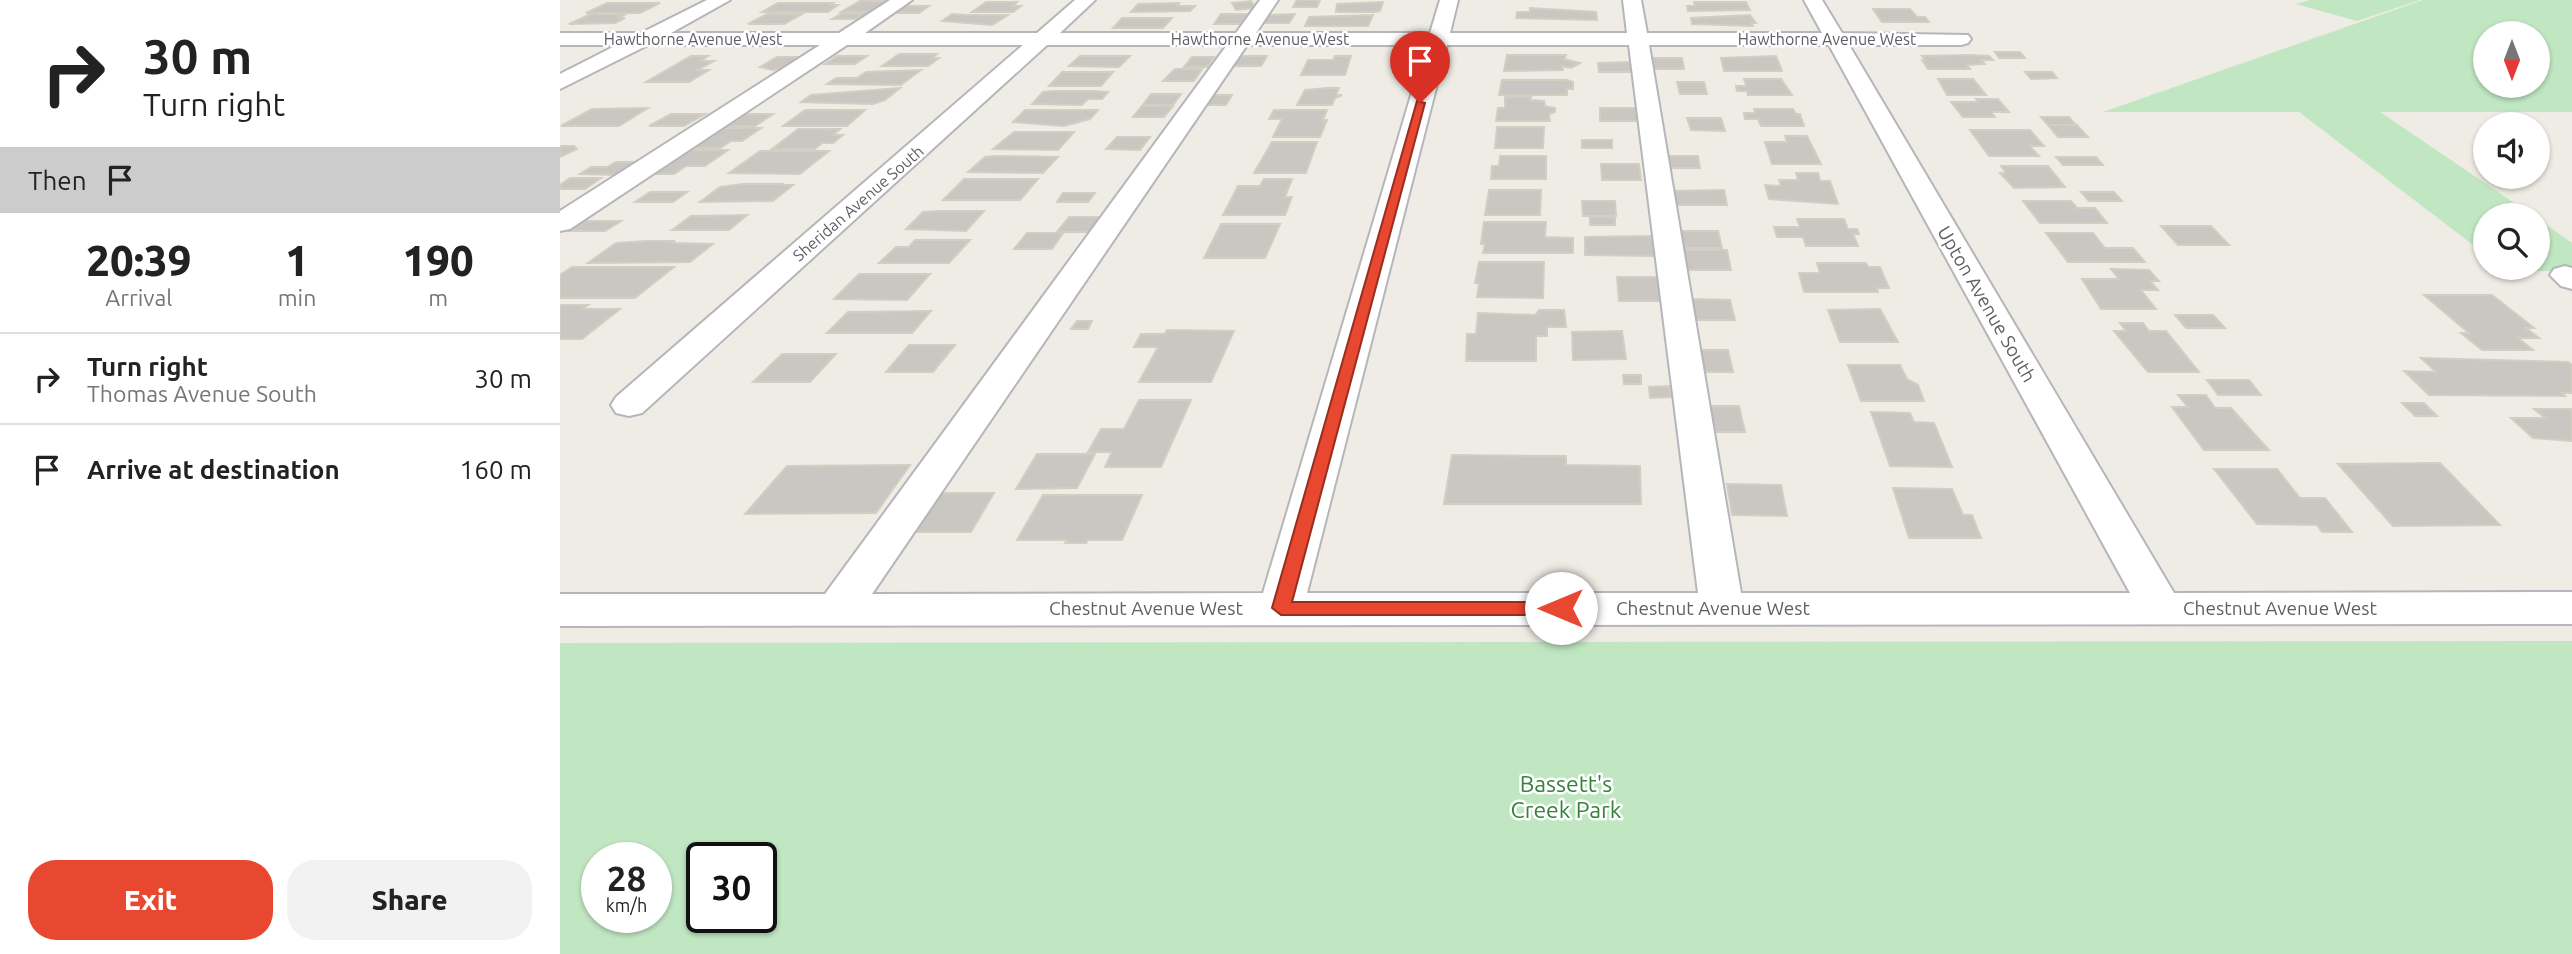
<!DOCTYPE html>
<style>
:root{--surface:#fff;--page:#f2f2f2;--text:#222;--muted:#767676;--line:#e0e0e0;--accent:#e84730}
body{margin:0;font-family:Ubuntu,sans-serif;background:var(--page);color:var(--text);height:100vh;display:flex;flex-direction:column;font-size:26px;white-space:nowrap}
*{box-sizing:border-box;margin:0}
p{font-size:23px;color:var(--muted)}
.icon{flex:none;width:38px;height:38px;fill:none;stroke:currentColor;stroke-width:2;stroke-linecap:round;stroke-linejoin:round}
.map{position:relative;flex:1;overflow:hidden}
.sheet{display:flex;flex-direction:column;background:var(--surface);width:560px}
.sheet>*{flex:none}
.top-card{background:#fff;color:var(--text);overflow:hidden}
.needle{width:46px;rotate:180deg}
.fabs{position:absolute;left:1913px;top:21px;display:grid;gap:14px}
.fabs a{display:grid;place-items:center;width:77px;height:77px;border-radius:50%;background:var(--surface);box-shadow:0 2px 5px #0004;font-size:35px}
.speed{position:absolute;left:21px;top:842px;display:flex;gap:14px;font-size:35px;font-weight:700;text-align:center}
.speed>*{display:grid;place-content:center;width:91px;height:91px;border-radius:50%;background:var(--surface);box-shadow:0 2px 5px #0004;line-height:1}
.speed small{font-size:18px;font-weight:400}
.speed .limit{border:4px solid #111;border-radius:10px;background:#fff;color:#111}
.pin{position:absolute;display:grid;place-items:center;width:60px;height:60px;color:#fff;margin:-72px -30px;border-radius:50% 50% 50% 0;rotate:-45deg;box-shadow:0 0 7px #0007}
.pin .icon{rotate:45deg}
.me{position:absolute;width:77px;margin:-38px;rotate:270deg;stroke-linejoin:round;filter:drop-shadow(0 0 5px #0008)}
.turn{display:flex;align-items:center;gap:24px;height:147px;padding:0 28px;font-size:32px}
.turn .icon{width:91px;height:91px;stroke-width:2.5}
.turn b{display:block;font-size:49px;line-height:60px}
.then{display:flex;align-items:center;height:66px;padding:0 28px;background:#0003;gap:14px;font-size:26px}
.eta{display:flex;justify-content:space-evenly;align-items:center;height:119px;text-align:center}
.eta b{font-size:42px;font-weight:800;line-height:49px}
.primary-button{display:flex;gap:14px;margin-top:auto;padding:14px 28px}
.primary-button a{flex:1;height:80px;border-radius:28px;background:var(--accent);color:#fff;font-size:28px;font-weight:800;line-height:80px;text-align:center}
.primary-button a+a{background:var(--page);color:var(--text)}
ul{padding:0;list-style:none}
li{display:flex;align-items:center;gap:21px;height:91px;padding:0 28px;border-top:2px solid var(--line)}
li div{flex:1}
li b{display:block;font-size:26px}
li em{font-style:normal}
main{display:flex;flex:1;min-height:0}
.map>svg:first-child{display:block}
.green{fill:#c0e6c2;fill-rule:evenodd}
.building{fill:#cac6c1;stroke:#d3cec2;stroke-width:2}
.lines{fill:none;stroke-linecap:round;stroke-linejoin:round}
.minor-casing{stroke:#b4b6bb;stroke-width:4}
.minor{fill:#fff;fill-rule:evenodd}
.route{fill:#e84730;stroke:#972e1f;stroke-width:2}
.labels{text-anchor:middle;stroke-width:5;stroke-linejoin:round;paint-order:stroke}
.far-street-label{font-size:16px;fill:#5c5f64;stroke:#fff}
.street-label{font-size:19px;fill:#5c5f64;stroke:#fff}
.near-park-label{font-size:23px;fill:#34823c;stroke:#fff}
</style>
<main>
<section class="sheet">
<div class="top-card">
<div class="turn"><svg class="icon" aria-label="right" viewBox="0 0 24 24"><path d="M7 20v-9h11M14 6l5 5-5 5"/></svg><div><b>30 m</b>Turn right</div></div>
<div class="then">Then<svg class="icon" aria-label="arrive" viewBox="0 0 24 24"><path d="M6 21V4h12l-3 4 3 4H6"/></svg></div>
</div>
<div class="eta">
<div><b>20:39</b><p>Arrival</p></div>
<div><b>1</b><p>min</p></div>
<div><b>190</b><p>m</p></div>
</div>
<ul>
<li><svg class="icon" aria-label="right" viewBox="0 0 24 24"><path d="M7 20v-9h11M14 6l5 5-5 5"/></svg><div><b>Turn right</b><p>Thomas Avenue South</p></div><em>30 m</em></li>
<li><svg class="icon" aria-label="arrive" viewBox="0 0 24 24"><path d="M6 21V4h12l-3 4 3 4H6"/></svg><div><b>Arrive at destination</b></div><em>160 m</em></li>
</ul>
<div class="primary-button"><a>Exit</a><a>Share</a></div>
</section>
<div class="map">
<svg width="2012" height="954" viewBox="0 0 2012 954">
<rect width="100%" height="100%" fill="#eeece4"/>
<g class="green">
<polygon points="1750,0 1860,0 1797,21 1736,4"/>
<path d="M1863,0h149v112h-192l152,103h-47v39l-186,-142h-196zM1978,33v53h-53v-53z"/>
<polygon points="1978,219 2012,243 2012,271 1948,271 1943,268 1978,268"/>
<path d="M2012,641v313h-2012v-311zM37,858h59v59h-59zM142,858h59v59h-59z"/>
</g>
<g class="building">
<polygon points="737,0 760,0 757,7 733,7"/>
<polygon points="300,1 329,1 311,12 281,12"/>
<polygon points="691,1 696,8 676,10 672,3"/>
<polygon points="426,2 457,2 453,6 461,6 453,12 412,12"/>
<polygon points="823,2 820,11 814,12 776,12 777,4"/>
<polygon points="1134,2 1186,2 1190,10 1128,11 1127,6 1135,6"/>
<polygon points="47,3 100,3 80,13 26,13"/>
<polygon points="218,3 273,3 270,5 278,5 268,12 202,12"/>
<polygon points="619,3 617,6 635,6 630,11 571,12 578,4"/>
<polygon points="344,6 369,6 359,13 333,13"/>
<polygon points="970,8 1036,12 1037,20 956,18 957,12 970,12"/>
<polygon points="1313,9 1350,9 1357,17 1365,17 1369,22 1322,22"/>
<polygon points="31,14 66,14 58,18 65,18 55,23 9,24"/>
<polygon points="207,14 242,14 224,24 188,24"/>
<polygon points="281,14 304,14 296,19 272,19"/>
<polygon points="392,14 407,15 448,15 432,25 382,21"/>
<polygon points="661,14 689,14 682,24 654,24"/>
<polygon points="735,14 729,23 702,23 707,15"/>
<polygon points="813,15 808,26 745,26 749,17"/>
<polygon points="1190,15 1196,23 1192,23 1193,26 1132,24 1131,18"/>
<polygon points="562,18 612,18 603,28 553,28"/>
<polygon points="1435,52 1460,52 1465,58 1439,58"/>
<polygon points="339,54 377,54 372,58 379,58 368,66 322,66"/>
<polygon points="947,55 1006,55 1004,59 1020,63 1011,68 1002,66 1003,70 944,71"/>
<polygon points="1409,55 1429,56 1433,60 1421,60 1425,64 1407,65 1410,69 1368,69 1362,60 1365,60 1362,56"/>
<polygon points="131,56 148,56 141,61 154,61 138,70 149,70 129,82 86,82"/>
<polygon points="277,56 307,56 295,64 265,64"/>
<polygon points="520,56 570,56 559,67 509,66"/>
<polygon points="677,56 707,56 701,66 670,66"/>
<polygon points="775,56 791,56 785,75 741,75 748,60 773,60"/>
<polygon points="1216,56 1222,71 1164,71 1161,58"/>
<polygon points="217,57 245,57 228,67 213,70 200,67"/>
<polygon points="632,57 654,57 647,67 624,67"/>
<polygon points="1090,58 1122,58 1124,69 1092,69"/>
<polygon points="1070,62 1072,72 1039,72 1038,63"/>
<polygon points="615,69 642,69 634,81 603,81"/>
<polygon points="361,70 341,85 267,84 276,78 297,78 306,72"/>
<polygon points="502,72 553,72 541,86 489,86"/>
<polygon points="1465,72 1492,72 1497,78 1471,79"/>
<polygon points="1184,79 1221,79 1232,95 1188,95 1187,91 1177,91 1176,86 1186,86"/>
<polygon points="1378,79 1413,79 1426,95 1387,95"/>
<polygon points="942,80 1007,80 1013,82 1013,89 1007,89 1007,95 939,95"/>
<polygon points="1117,82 1144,82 1147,94 1120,94"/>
<polygon points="340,88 325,100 313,104 241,102 251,95"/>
<polygon points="767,88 779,88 776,95 782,95 775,98 772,105 737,105 745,90"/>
<polygon points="495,91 534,91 548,92 542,99 528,99 522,105 472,104 483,92"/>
<polygon points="591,94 621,94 613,105 583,105"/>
<polygon points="649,95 672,95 666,105 642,105"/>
<polygon points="945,97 971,97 970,100 984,101 985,106 995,108 995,112 989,114 990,121 936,121 938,108 945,108"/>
<polygon points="1416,99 1438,99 1449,112 1431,112 1435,117 1403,117 1391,102 1418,102"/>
<polygon points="582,106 613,106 604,117 573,117"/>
<polygon points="88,108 59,126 1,126 32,109"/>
<polygon points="1040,108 1076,108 1078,121 1040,121"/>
<polygon points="1194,109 1233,109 1236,114 1240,114 1244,126 1201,126 1198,119 1185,119 1184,113 1195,113"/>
<polygon points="245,110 305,110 287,126 223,126"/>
<polygon points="465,110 538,110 530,119 504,126 453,122"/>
<polygon points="714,110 767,110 763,120 767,120 760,137 713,137 722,119 709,119"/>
<polygon points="111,114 145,114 124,126 89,126"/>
<polygon points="183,114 213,114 195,126 164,126"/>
<polygon points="1481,117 1509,117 1516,125 1488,125"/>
<polygon points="1127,118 1161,118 1165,131 1131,130"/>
<polygon points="1488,125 1517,125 1528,137 1498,137"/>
<polygon points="937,127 984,127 983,148 935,148"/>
<polygon points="163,128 201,128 182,141 171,141 160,148 132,148"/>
<polygon points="238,129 280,129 273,135 283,135 273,143 262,143 255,149 212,149"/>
<polygon points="1410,130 1470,130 1484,146 1470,146 1479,156 1429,156"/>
<polygon points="454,132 514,132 498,150 433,149"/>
<polygon points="1225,136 1247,136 1261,164 1212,164 1205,142 1227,142"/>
<polygon points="557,137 590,137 580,150 546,149"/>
<rect x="1022" y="140" width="30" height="8"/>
<polygon points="712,142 757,142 746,173 694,173"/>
<polygon points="0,146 14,146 17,149 0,157"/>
<polygon points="124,150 168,150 145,166 126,166 114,174 87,174"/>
<polygon points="200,151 269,151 240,174 169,173"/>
<polygon points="436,156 498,157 483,173 408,172 425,157"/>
<polygon points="940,156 986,156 986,179 931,179 932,166 939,166"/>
<polygon points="1106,156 1138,156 1140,168 1108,168"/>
<polygon points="1496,157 1536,157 1543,165 1503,165"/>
<polygon points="56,162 80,162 60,175 20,174 31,167 47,167"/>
<polygon points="1041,164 1079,164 1081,180 1042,180"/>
<polygon points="1441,166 1488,166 1505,187 1454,188 1440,173 1446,173"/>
<polygon points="1236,173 1258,173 1260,181 1270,181 1278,204 1209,199 1205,185 1221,186 1219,180 1238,180"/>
<polygon points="10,178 41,178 25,189 0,189 0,185"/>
<polygon points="404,179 478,179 460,200 383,200"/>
<polygon points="704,179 732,179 725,197 732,197 725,215 663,215 678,186 700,186"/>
<polygon points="183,184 224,184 221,185 233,185 213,201 140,202 160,187"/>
<polygon points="929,190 981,190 980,215 925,215"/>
<polygon points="1164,190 1167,205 1114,205 1111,191"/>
<polygon points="90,192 127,192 113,202 75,202"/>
<polygon points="1521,192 1554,192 1562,201 1529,201"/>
<polygon points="503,193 535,193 528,202 497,202"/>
<polygon points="1022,201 1055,201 1056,216 1023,216"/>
<polygon points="1463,201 1511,201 1517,208 1535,208 1547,223 1480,223"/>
<polygon points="379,211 424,211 406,231 346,229 363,212"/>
<polygon points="187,215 169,230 112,230 131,216"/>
<polygon points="509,217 543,217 533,232 497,232"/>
<rect x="1030" y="217" width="25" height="8"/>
<polygon points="1237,219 1284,219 1288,229 1297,229 1299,234 1293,234 1298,246 1246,246 1243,237 1217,237 1214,227 1240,227"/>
<polygon points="25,221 61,221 45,231 10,231"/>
<polygon points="924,222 986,222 985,237 1013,238 1013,253 923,253 925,244 921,244"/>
<polygon points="661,224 720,224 705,258 644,258"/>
<polygon points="1601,226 1651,226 1669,245 1618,245"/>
<polygon points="1121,231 1158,231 1162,248 1124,248"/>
<polygon points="467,233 503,233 492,249 454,249"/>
<polygon points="1486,233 1533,233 1545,248 1573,248 1585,262 1508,262"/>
<polygon points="1092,236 1095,256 1025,255 1025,237"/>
<polygon points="355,240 410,240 389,263 319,263 336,247 349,247"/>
<polygon points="87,241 115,241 111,243 153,244 130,262 28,263 56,243"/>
<polygon points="1123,250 1167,250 1171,270 1126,270"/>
<polygon points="919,262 984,262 983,298 917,297 919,283 915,283"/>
<polygon points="1257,263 1306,263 1308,267 1320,267 1329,288 1317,288 1318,292 1244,292 1239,273 1260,273"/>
<polygon points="12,267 114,267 75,298 0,298 0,275"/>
<polygon points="1551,269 1589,270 1599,281 1590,281 1598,290 1581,290 1596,309 1541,309 1522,279 1559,279"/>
<polygon points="299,274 370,274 347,300 274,299"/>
<polygon points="1057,277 1099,277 1101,301 1059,301"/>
<polygon points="1864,295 1932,295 1974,328 1966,328 1979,338 1958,338 1973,350 1922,350 1901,333 1909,333"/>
<polygon points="1132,299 1170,300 1175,320 1136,320"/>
<polygon points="0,305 28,305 22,309 60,309 22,339 0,339"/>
<polygon points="1320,309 1338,342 1280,342 1268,310"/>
<polygon points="979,310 1004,310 1006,327 987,327 987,336 976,336 976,361 906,361 907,334 916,334 918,313 975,315"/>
<polygon points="371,311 352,333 267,333 288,312"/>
<polygon points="1615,315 1653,315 1665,328 1626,328"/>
<polygon points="517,321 532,321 528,329 511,329"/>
<polygon points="1560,323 1583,323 1589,331 1606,331 1639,372 1588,372 1554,331 1566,331"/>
<polygon points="607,330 674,331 651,382 579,382 598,347 574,347 581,334 605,334"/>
<polygon points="1062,331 1066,359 1013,360 1012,332"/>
<polygon points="349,345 395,345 373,372 326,372"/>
<polygon points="1138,350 1168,350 1173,372 1142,372"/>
<polygon points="222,354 276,354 250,382 193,382"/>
<polygon points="1861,358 2008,362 2012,365 2012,393 2002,393 2005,396 1869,395 1844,371 1876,372"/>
<polygon points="1288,365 1340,365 1347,379 1358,385 1364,401 1301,401"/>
<polygon points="1063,375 1081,375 1081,384 1064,384"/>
<polygon points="1647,380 1689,380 1701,395 1658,395"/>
<polygon points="1109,386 1111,397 1090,398 1089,387"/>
<polygon points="1618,395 1646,395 1655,408 1671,408 1709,450 1644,450 1612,407 1628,407"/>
<polygon points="579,400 631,400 601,467 545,467 552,452 528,452 541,429 564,429"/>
<polygon points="1842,403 1864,403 1877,416 1855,416"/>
<polygon points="1147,406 1179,406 1185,432 1151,432"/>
<polygon points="1974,409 2012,409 2012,441 1973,438 1951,418 1985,418"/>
<polygon points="1311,412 1350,413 1354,422 1374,423 1392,467 1330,466"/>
<polygon points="477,454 535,454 517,488 456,489"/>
<polygon points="892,455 1006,456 1006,465 1080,466 1081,504 884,504"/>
<polygon points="1880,463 1940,525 1833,526 1778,464"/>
<polygon points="350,465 316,513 185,514 227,466"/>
<polygon points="1654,469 1717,469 1740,498 1765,498 1792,532 1762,532 1757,525 1697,524"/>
<polygon points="1167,484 1221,485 1227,516 1172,515"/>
<polygon points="1333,488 1392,489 1403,515 1412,515 1421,538 1349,538"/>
<polygon points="380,493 434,493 411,532 354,532"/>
<polygon points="483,495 582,495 562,540 528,540 526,543 505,543 507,540 457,540"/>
</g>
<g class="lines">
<g class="minor-casing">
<g id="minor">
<path d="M147,0h23l-59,33h168l51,-33h22l-47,33h172l38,-33h20l-35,33h176l24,-33h18l-22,33h174l10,-33h18l-8,33h177l-4,-33h18l6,33h175l-18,-33h18l20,33 126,2 3,4 -3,4 -7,2h-112l325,548 398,-1v32l-2012,2v-32h265l402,-549h-180l-405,368 -13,3 -13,-3 -5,-8 5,-8 407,-352h-176l-277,184 -10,2v-20l260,-166h-172l-88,44v-15l57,-29h-57v-12h81zM687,45h179l-163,548 -391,1zM887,45h182l69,548h-391zM1089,45h180l301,548h-389z"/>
<polygon points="2005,266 2012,268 2012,289 2001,286 1990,275 1994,269"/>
</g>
</g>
<use href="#minor" class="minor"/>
</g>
<polygon class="route" points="857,101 865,103 732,602 1001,602 1010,608 1001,615 721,615 712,608"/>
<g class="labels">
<g class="far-street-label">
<text x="133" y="45">Hawthorne Avenue West</text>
<text x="700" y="45">Hawthorne Avenue West</text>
<text x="1267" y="45">Hawthorne Avenue West</text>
<text transform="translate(298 203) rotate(-41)" y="6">Sheridan Avenue South</text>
</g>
<g class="street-label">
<text transform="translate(1427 304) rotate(60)" y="7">Upton Avenue South</text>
<text x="586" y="615">Chestnut Avenue West</text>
<text x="1153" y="615">Chestnut Avenue West</text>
<text x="1720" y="615">Chestnut Avenue West</text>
</g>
<g class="near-park-label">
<text x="1006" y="792">Bassett's<tspan x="1006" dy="26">Creek Park</tspan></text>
</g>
</g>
</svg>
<div class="fabs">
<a><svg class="needle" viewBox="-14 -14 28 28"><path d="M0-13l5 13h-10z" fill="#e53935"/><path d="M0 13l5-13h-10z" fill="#767676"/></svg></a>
<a><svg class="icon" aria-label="sound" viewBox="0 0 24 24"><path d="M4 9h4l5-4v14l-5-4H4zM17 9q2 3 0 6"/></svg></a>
<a><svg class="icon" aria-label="search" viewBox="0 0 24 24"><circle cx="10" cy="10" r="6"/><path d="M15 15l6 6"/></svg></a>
</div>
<div class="speed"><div>28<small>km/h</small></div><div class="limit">30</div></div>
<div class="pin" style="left:860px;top:103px;background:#d93025"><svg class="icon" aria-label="arrive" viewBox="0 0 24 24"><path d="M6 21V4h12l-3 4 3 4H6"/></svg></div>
<svg class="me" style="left:1001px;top:608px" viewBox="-20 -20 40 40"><circle r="19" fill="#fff"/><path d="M0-13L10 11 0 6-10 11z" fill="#e84730"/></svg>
</div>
</main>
